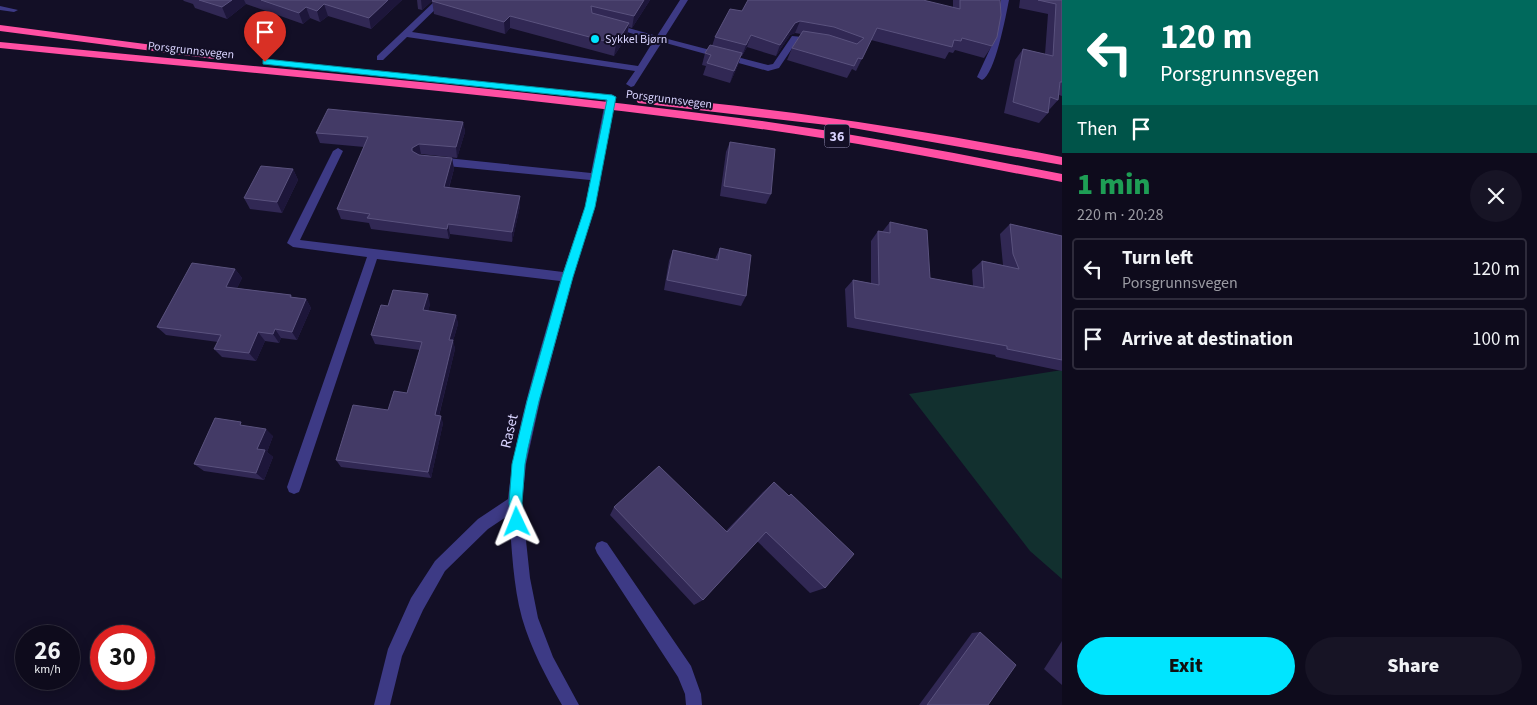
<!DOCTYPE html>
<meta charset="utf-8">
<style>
:root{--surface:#0e0b1c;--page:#171425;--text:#f1f3f6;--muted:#9b9ba3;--line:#2e2b3b;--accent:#00e5ff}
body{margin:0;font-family:"Source Sans 3",sans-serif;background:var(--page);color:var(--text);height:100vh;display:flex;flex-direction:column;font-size:19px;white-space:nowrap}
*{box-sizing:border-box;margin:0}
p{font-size:16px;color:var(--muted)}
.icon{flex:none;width:28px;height:28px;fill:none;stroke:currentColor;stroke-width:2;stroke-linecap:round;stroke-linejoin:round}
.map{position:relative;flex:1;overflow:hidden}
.side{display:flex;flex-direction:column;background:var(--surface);width:475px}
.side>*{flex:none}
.top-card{background:#00695c;color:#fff;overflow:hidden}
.speed{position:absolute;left:15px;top:625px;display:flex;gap:10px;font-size:25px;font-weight:700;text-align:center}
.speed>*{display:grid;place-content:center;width:65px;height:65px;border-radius:50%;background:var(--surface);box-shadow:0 2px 12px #0003,0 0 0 1px var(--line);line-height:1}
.speed small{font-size:12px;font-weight:400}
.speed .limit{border:8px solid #d22;background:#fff;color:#111}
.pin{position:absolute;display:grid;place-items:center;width:42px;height:42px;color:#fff;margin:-51px -21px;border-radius:50% 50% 50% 0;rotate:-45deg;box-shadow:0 0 5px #0007}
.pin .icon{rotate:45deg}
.me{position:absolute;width:55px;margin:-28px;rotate:358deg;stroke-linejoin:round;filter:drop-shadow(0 0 4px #0008)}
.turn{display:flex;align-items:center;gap:18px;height:105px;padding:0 15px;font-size:22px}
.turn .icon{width:65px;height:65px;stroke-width:2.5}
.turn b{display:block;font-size:35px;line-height:42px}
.then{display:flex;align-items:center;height:48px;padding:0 15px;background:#0003;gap:10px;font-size:19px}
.round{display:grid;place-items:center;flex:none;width:52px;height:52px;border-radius:26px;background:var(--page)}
.head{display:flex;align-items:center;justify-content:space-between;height:85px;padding:0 15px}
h1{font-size:30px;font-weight:800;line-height:38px;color:#1e9e55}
.action{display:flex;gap:10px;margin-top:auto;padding:10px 15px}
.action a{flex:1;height:58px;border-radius:30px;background:var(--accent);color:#111;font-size:20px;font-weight:800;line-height:58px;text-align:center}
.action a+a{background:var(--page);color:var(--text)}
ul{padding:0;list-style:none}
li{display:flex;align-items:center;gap:15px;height:62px;margin:0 10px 8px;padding:0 5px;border:2px solid var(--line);border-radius:5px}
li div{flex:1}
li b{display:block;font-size:19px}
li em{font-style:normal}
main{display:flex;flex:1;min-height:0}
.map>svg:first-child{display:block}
.green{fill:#12302f}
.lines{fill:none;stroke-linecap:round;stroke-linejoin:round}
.minor{fill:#3d3a85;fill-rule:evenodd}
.highway{fill:#ff4fa3;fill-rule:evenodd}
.wall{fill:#312854}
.shaded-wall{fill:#1d163a}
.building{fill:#433a66;stroke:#5a527e}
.route{fill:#00e5ff;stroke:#0095a6}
.poi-dot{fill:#00e5ff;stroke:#130f26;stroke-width:2}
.labels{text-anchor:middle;stroke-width:4;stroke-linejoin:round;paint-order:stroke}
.far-poi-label{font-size:12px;fill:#d9d4ff;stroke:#130f26;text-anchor:start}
.far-street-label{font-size:12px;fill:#d9d4ff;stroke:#130f26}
.shield{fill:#130f26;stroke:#9e99be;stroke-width:1}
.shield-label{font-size:14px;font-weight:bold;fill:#d9d4ff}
.street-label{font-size:15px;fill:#d9d4ff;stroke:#130f26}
</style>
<main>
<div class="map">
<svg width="1062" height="705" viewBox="0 0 1062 705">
<rect width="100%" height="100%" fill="#130f26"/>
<polygon class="green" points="1062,370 1062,579 1030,551 909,394"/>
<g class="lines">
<g class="minor">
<polygon points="436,0 445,0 412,32 638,66 654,40 610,27 614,24 657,36 680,0 688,0 664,38 768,65 773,64 792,36 813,38 817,41 813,44 797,41 779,68 768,71 662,42 634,86 631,87 626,84 635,71 407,37 383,60 377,60 377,56"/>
<path d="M1001,0h8c-3,15 -14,75 -27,80l-5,-3 13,-28z"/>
<polygon points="0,6 18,10 14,12 0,10"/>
<path d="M611,94l5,3 -21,110 -22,70 -33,124 -14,63 -4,39 8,75 8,40 15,39 26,48h-17c-16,-28 -31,-56 -40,-87 -9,-33 -10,-69 -13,-103l-21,14 -43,42 -22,39 -21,46 -12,49h-16l14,-56 23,-51 24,-37 43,-42 30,-20c8,-75 32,-146 52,-218l-183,-22 -76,228 -2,5 -5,2 -5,-2 -2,-5 80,-230 -74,-10 -6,-4 46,-92 5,-3 5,3 -43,89 263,32 22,-65 5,-27 -153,-15 -5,-4 5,-4 154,16 15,-76z"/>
<polygon points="602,541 607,543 691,666 701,694 702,705 686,705 685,694 678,677 597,553 595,548 597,543"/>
</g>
<g class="highway">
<polygon points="0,25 214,53 219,56 214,59 0,31"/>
<path d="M0,42c246,24 493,44 739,76 108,14 215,35 323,56v8c-107,-20 -215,-42 -323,-56 -246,-33 -493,-53 -739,-78z"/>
<path d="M642,96c141,13 281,34 420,61v8l-209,-37 -215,-25 -2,-3z"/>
</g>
</g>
<g class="wall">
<polygon points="183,0 402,0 371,29 328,16 320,22 310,18 303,24 246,4 227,19 195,8 193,4 184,1"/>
<polygon points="417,0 650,0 632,28 629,27 627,36 614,56 510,28 505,34 434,14 432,1 422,10 418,9"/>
<polygon points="953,0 1000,0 992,46 984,58 955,50 953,53 949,52 945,59 871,40 856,71 852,69 847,78 787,60 792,48 801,34 795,33 790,35 776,56 747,47 742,56 741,56 738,65 730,83 703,75 706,66 702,65 705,53 712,46 715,37 742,11 953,7"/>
<polygon points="1020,0 1062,0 1062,96 1059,95 1058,100 1049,110 1048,113 1039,123 1004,113 1015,60 1023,49 1045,54 1048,14 1019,8"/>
<polygon points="463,122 465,132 457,158 421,154 419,155 452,158 454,169 449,188 520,196 520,206 512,242 450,234 449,239 371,229 369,223 341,219 337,209 364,147 320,143 316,133"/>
<polygon points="730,142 771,194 766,204 720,196 726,152"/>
<polygon points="293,169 298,180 282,213 250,209 244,198"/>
<polygon points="890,222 930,278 973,286 972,270 982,261 1003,265 1000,234 1010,224 1062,236 1062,371 996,357 995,355 847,327 845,289 853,280 871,283 871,241 878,231 882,232"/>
<polygon points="720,248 746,296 741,306 664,290 669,261 673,250 715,259"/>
<polygon points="235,269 242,278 237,288 291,295 292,297 306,299 311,308 297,340 281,338 279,343 265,341 256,361 222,357 214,349 218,342 166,335 157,327"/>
<polygon points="430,304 428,311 456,315 458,324 453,341 455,349 439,416 443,423 431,478 341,467 336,460 388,410 407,393 420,350 375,344 371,335 388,306"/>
<polygon points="246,426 273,436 267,452 273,457 264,480 204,471 194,464"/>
<polygon points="774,482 825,588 810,593 757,541 703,600 694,605 610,515 614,507 726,531 763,492"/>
<polygon points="980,632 988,705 919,705 972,633"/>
<polygon points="1062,641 1062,685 1044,669"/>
</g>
<g class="shaded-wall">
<polygon points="232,0 244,0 246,4 227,19 222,7"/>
<polygon points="388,0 402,0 371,29 369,18"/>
<polygon points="421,0 433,0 422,10"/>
<polygon points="644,0 650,0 632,28 634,16"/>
<polygon points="324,4 328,16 320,22 317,11"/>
<polygon points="306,7 310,18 303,24 299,13"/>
<polygon points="510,16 510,28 505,34 504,22"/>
<polygon points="800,21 795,33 790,35 776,56 780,45 795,23"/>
<polygon points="629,23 627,36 614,56 616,44"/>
<polygon points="751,35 747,47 742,56 746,45"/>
<polygon points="742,53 738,65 730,83 734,71"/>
<polygon points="463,122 465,132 457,158 456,147"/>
<polygon points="419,144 421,154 415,159 412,151 412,148"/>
<polygon points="452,158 454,169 446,197 444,187"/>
<polygon points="293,169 298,180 282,213 277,202"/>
<polygon points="520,196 520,206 512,242 512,232"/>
<polygon points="448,224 450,234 449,239 447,229"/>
<polygon points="235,269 242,278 233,296 226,287"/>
<polygon points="428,294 430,304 426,320 423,310"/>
<polygon points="306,299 311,308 297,340 292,332"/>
<polygon points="456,315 458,324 453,341 455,349 437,423 435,415 449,340"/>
<polygon points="275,329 281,338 279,343 273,334"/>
<polygon points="258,332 265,341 256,361 249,353"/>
<polygon points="441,416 443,423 431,478 428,472"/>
<polygon points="266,429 273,436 267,452 273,457 264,480 256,473 257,449"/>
</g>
<g class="building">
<polygon points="199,0 232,0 222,7"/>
<polygon points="261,0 388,0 369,18 324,4 317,11 306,7 299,13"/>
<polygon points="433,0 644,0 634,16 591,6 592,13 629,23 616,44 510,16 504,22 432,1"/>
<polygon points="748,0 923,0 960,9 960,0 1000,0 1001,15 997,37 992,46 962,38 961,41 954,40 952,47 877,28 862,59 858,58 854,66 792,48 803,31 829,35 857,44 864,38 834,27 800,21 795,23 780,45 751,35 746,45 715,37 730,9 742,11"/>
<polygon points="1038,0 1062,0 1062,82 1060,82 1058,100 1050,97 1048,113 1013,102 1023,49 1053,56 1056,4"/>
<polygon points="710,45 742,53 734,71 707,63 711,55 705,53"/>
<polygon points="328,109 463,122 456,147 419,144 412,148 412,151 419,155 452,158 444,187 520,196 512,232 448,224 447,229 367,218 370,214 337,209 368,137 316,133"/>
<polygon points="730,142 775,149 771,194 724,186"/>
<polygon points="261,166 293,169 277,202 244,198"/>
<polygon points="890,222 927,230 930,278 984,288 982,261 1019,269 1013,254 1010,224 1062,236 1062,360 1007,349 1007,346 855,318 853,280 879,285 878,231 890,233"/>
<polygon points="720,248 751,255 746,296 667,280 673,250 718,260"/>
<polygon points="192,263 235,269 226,287 291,295 290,297 306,299 292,332 275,329 273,334 258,332 249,353 214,349 221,335 157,327"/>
<polygon points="393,290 428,294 423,310 456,315 449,340 453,340 435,415 441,416 428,472 336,460 353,405 388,410 394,391 407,393 422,342 371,335 381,305 388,306"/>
<polygon points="215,418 241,422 240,425 266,429 257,449 265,450 256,473 194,464"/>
<polygon points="659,466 727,532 774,482 789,496 791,494 854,554 825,588 766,532 703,600 614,507"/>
<polygon points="980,632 1016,665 988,705 927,705"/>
</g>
<polygon class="route" points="265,59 612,95 616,97 595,207 573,277 539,401 528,448 525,464 522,503 524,522 522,526 517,528 512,526 509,503 512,464 527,401 562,277 585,207 607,100 263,64 263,60"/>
<circle class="poi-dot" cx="595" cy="39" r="5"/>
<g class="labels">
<g class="far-poi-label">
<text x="605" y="43">Sykkel Bjørn</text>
</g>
<g class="far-street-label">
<text transform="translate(191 50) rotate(6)" y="4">Porsgrunnsvegen</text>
<text transform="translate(669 99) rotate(7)" y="4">Porsgrunnsvegen</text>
</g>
<rect class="shield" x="824.5" y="124.5" width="25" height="23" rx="4"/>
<g class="shield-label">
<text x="837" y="141">36</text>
</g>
<g class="street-label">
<text transform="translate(509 431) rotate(-77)" y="5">Raset</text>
</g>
</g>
</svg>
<div class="speed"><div>26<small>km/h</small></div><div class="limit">30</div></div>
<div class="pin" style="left:265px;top:62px;background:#d93025"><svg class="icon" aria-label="arrive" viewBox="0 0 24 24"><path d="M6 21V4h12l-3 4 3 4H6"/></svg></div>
<svg class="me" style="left:517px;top:522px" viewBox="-20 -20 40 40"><path d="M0-17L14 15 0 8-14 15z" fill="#00e5ff" stroke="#fff" stroke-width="4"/></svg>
</div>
<section class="side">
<div class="top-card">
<div class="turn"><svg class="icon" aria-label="left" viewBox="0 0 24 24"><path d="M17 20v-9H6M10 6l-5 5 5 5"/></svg><div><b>120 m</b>Porsgrunnsvegen</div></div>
<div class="then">Then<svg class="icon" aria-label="arrive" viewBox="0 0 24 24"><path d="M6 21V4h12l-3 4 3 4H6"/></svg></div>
</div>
<div class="head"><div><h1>1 min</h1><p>220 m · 20:28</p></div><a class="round"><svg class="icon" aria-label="close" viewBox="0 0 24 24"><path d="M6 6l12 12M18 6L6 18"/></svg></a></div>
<ul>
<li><svg class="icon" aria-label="left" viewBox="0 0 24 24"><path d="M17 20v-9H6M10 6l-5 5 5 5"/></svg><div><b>Turn left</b><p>Porsgrunnsvegen</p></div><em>120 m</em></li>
<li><svg class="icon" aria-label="arrive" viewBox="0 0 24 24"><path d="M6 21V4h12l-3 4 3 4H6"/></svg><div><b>Arrive at destination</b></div><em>100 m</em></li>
</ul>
<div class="action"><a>Exit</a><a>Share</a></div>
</section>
</main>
